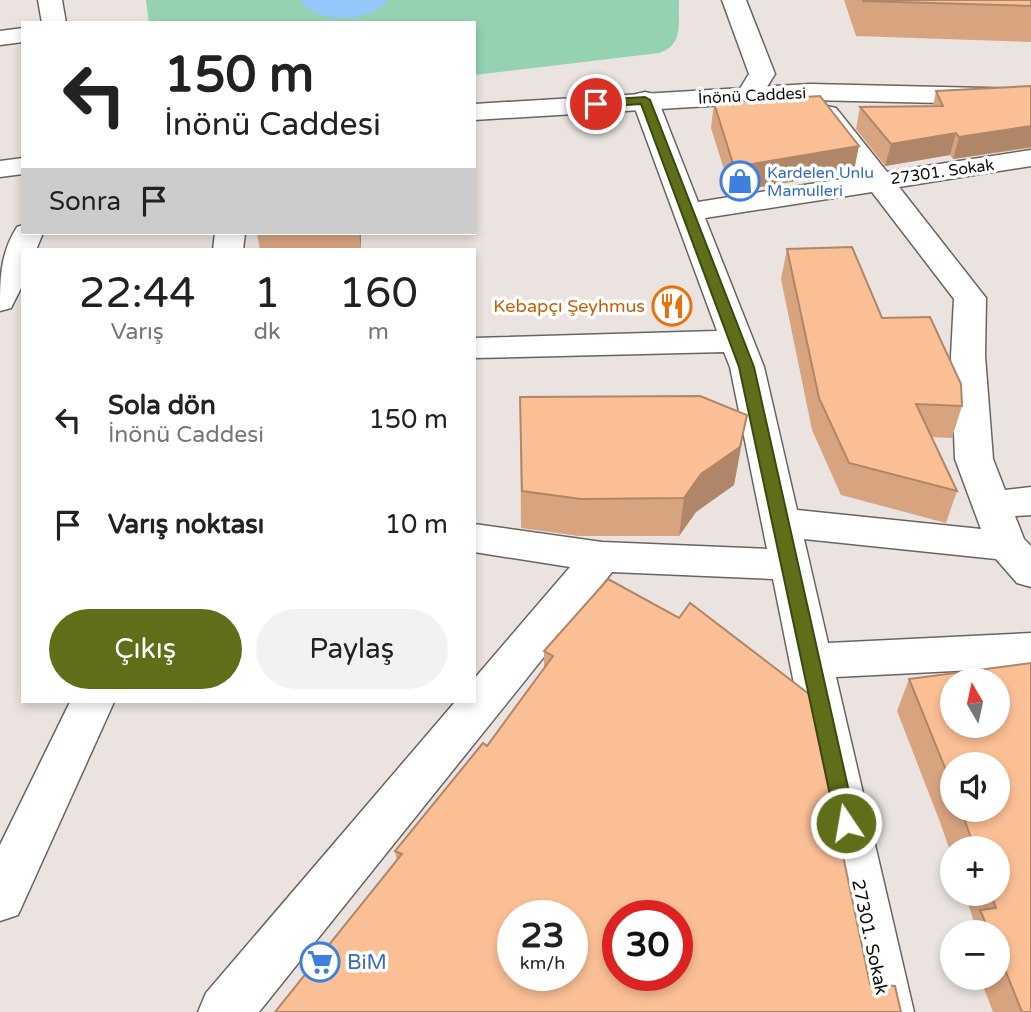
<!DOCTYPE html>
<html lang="tr">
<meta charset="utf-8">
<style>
:root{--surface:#fff;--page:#f2f2f2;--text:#222;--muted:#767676;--accent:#5e6e19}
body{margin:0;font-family:"Varela Round",sans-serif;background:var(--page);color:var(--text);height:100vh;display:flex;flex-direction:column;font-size:26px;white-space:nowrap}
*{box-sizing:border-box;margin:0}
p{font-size:23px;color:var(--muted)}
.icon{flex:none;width:38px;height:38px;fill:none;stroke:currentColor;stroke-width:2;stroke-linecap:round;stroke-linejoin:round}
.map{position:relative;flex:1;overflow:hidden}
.sheet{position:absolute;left:21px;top:248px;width:455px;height:455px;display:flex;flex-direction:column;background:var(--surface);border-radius:0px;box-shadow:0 4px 10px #0003}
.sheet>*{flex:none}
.banner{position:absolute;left:21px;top:21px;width:455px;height:214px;border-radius:0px;box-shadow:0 4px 10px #0003;background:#fff;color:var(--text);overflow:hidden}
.needle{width:46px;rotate:351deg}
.buttons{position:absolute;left:940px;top:668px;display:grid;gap:14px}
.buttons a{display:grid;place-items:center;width:70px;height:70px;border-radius:50%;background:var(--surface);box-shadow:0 4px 10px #0003;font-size:35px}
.speed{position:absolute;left:497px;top:900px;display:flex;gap:14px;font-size:35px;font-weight:700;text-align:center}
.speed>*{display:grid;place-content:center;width:91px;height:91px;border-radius:50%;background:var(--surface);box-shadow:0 4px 10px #0003;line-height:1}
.speed small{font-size:18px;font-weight:400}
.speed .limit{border:10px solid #d22;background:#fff;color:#111}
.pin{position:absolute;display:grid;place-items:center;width:60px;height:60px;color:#fff;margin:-30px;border:4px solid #fff;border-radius:50%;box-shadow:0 2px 7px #0007}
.me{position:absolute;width:77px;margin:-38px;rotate:348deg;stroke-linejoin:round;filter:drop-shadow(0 0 5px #0008)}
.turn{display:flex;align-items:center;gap:24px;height:147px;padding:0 28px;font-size:32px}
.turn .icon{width:91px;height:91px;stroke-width:2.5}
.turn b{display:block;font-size:49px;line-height:60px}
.then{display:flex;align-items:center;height:66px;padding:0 28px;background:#0003;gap:14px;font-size:26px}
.eta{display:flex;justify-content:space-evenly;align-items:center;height:119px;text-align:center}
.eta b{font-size:42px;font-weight:600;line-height:49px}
.primary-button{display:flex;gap:14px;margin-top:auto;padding:14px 28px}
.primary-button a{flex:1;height:80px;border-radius:42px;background:var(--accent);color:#fff;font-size:28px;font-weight:600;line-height:80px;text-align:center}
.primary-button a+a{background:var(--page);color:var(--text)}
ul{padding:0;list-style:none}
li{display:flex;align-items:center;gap:21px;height:105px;padding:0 28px}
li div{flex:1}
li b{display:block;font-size:26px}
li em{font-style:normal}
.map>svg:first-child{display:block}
.green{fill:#95d2b2}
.water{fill:#96c7fa}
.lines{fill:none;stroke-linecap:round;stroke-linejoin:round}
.minor-casing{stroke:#6a6460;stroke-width:3}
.major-casing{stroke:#6a6460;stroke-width:3}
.minor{fill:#fff;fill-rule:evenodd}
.major{fill:#fff;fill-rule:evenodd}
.wall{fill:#d8a480;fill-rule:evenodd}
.shaded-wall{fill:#b08668}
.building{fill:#fbbf95;stroke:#b08668;stroke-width:2;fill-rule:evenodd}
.route{fill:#5e6e19;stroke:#3d4810;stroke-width:2}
.labels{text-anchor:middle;stroke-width:7;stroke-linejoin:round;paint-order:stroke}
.far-street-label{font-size:16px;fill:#0f0d0c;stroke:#fff}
.far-shop-label{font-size:16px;fill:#366cbe;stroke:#fff;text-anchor:start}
.food-label{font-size:18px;fill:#c56008;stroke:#fff;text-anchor:end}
.street-label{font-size:18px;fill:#0f0d0c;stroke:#fff}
.near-shop-label{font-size:21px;fill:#366cbe;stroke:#fff;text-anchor:start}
</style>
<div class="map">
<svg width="1031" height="1012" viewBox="0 0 1031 1012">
<rect width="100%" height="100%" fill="#eae3df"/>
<path class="green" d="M146,0h533c-1,23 5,45 -20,53l-185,22v-52h-325z"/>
<path class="water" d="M302,0h86c-19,23 -67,24 -87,3z"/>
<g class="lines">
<g class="minor-casing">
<g id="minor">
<polygon points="722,0 746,0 775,74 758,101 749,103 740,101 736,95 749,74"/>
<polygon points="23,28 23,42 0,45 0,31"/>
<path d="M645,92l9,2 4,6 40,102 163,-26 -47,-62 4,-6 9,-2 9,2 51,64 144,-22v16l-132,21 87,111 -1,58 8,103 12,31 26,-3v28l-16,1 9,23 7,7v41l-14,-4 -21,-24 -192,-20 24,104 203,-10v34l-195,10 78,335h-54l-87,-433 -161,-7 -353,440h-61l8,-19 249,-291h19v-23l96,-112 -96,-15v-28l128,18 165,7 -37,-182 -6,-15 -250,6v-20l243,-7 -85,-231 4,-6zM872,192l82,107 -3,57 4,103 26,70 -184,-19 -33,-143 -59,-149z"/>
<polygon points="215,233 245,233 243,250 213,250"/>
<polygon points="70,702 114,702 18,915 0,921 0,845"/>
</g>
</g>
<g class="major-casing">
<g id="major">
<polygon points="38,0 62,0 66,23 42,23"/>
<polygon points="810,84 1031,89 1031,105 810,100 474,120 474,104"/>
<polygon points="23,158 23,174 0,177 0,161"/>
<path d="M23,225v8h20l-7,17h-13v34l-12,24 -11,3c0,-33 0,-57 17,-84z"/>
</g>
</g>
<use href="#minor" class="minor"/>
<use href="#major" class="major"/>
</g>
<g class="wall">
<polygon points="844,0 1031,0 1031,42 856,36"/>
<polygon points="1031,86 1031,148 953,159 950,155 885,166 856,129 860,107 933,106 936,91"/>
<polygon points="714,103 854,171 731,192 711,128"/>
<polygon points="257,233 361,233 361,250 260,250"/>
<polygon points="787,249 882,318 962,406 952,438 931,437 957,491 946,523 841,495 812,430 781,279"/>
<polygon points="520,397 740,452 734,485 696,512 679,536 579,536 521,528"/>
<polygon points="608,579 870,984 397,861 395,851 487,746 544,668 544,651"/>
<path d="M1031,663v349h-38l-13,-34h18v-45h-30l6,-11 -9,-28h33v-45h-46v8l-12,-35 -43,-111 12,-32zM952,765l46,45h-46z"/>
</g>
<g class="shaded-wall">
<polygon points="1031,126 1031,147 953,159 959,137"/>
<polygon points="956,133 950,155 885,166 891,144"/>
<polygon points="859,146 854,171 731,192 734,167"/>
<polygon points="359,233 361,233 361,250"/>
<polygon points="747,415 734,485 696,512 679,536 684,498"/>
</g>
<g class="building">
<polygon points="863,0 1031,0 1031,6 863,1"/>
<polygon points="1031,86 1031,126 959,137 956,133 891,144 860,107 943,106 936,91"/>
<polygon points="820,96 859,146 734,167 714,103"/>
<polygon points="852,247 882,318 930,317 961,384 962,406 916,404 957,491 849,463 819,398 787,249"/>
<polygon points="700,396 747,415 740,447 701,474 684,498 581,499 522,491 520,397"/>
<path d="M608,579l71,39 11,-15 119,91 61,290 25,2 6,26h-626l127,-158 -7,-3 88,-108 4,3 66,-90 -9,-5zM513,915h59v60h-59zM618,915h59v60h-59z"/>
<path d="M1031,663v349h-9l-24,-60v-19h-8l-10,-23 16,-2 -5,-14h7v-45h-23l-14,-39h37v-45h-46v20l-43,-106zM952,681h46v45h-46z"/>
</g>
<polygon class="route" points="645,97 650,100 754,367 856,823 853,829 846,832 839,829 836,823 739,367 641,104 596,107 591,104 596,100"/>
<defs>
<g id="shop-ring" transform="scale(2.0125)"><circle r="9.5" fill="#fff" stroke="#3f7fe0" stroke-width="1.5"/><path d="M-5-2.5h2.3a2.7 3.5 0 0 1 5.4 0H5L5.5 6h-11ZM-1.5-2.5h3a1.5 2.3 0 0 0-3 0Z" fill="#3f7fe0"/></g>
<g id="restaurant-ring" transform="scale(2.0125)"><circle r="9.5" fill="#fff" stroke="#e8710a" stroke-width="1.5"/><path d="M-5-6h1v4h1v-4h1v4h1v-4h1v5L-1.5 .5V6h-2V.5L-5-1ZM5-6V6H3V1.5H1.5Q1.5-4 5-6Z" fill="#e8710a"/></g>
<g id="supermarket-ring" transform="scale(2.0125)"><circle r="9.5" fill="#fff" stroke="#3f7fe0" stroke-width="1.5"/><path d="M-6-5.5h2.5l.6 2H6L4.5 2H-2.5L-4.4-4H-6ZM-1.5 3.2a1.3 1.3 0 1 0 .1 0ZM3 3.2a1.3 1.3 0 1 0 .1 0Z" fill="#3f7fe0"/></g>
</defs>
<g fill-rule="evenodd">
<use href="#shop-ring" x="740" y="181"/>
<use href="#restaurant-ring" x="672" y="306"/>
<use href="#supermarket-ring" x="320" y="962"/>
</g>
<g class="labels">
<g class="far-street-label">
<text transform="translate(752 95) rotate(-3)" y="6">İnönü Caddesi</text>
<text transform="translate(942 171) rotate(-8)" y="6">27301. Sokak</text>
</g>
<g class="far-shop-label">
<text x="767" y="178">Kardelen Unlu<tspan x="767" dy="18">Mamulleri</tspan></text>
</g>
<g class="food-label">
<text x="645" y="312">Kebapçı Şeyhmus</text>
</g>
<g class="street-label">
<text transform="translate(870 937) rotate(78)" y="6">27301. Sokak</text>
</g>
<g class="near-shop-label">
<text x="347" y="969">BiM</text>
</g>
</g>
</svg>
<div class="buttons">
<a><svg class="needle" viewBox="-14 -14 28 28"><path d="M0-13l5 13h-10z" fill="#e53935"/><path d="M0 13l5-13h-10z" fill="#767676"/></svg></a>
<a><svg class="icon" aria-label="sound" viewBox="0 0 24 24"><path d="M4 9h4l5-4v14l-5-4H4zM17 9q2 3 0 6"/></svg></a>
<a>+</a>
<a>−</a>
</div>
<div class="speed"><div>23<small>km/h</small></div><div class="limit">30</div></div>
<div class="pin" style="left:596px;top:104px;background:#d93025"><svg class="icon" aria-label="arrive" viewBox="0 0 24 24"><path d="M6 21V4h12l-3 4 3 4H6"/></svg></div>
<svg class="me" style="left:846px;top:823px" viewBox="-20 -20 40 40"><circle r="17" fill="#5e6e19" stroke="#fff" stroke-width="3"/><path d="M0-11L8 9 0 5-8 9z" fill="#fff"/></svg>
<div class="banner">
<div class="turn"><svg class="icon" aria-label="left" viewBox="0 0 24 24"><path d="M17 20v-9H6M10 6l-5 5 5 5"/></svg><div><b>150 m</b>İnönü Caddesi</div></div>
<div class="then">Sonra<svg class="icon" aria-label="arrive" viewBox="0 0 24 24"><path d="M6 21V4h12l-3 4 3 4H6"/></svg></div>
</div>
<section class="sheet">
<div class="eta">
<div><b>22:44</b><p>Varış</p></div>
<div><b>1</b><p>dk</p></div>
<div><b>160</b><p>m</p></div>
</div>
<ul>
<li><svg class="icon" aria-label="left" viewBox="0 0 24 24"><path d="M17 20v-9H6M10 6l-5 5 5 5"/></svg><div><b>Sola dön</b><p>İnönü Caddesi</p></div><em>150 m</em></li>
<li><svg class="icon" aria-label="arrive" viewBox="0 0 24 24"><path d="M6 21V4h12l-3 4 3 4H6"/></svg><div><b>Varış noktası</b></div><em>10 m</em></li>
</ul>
<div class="primary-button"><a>Çıkış</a><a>Paylaş</a></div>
</section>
</div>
